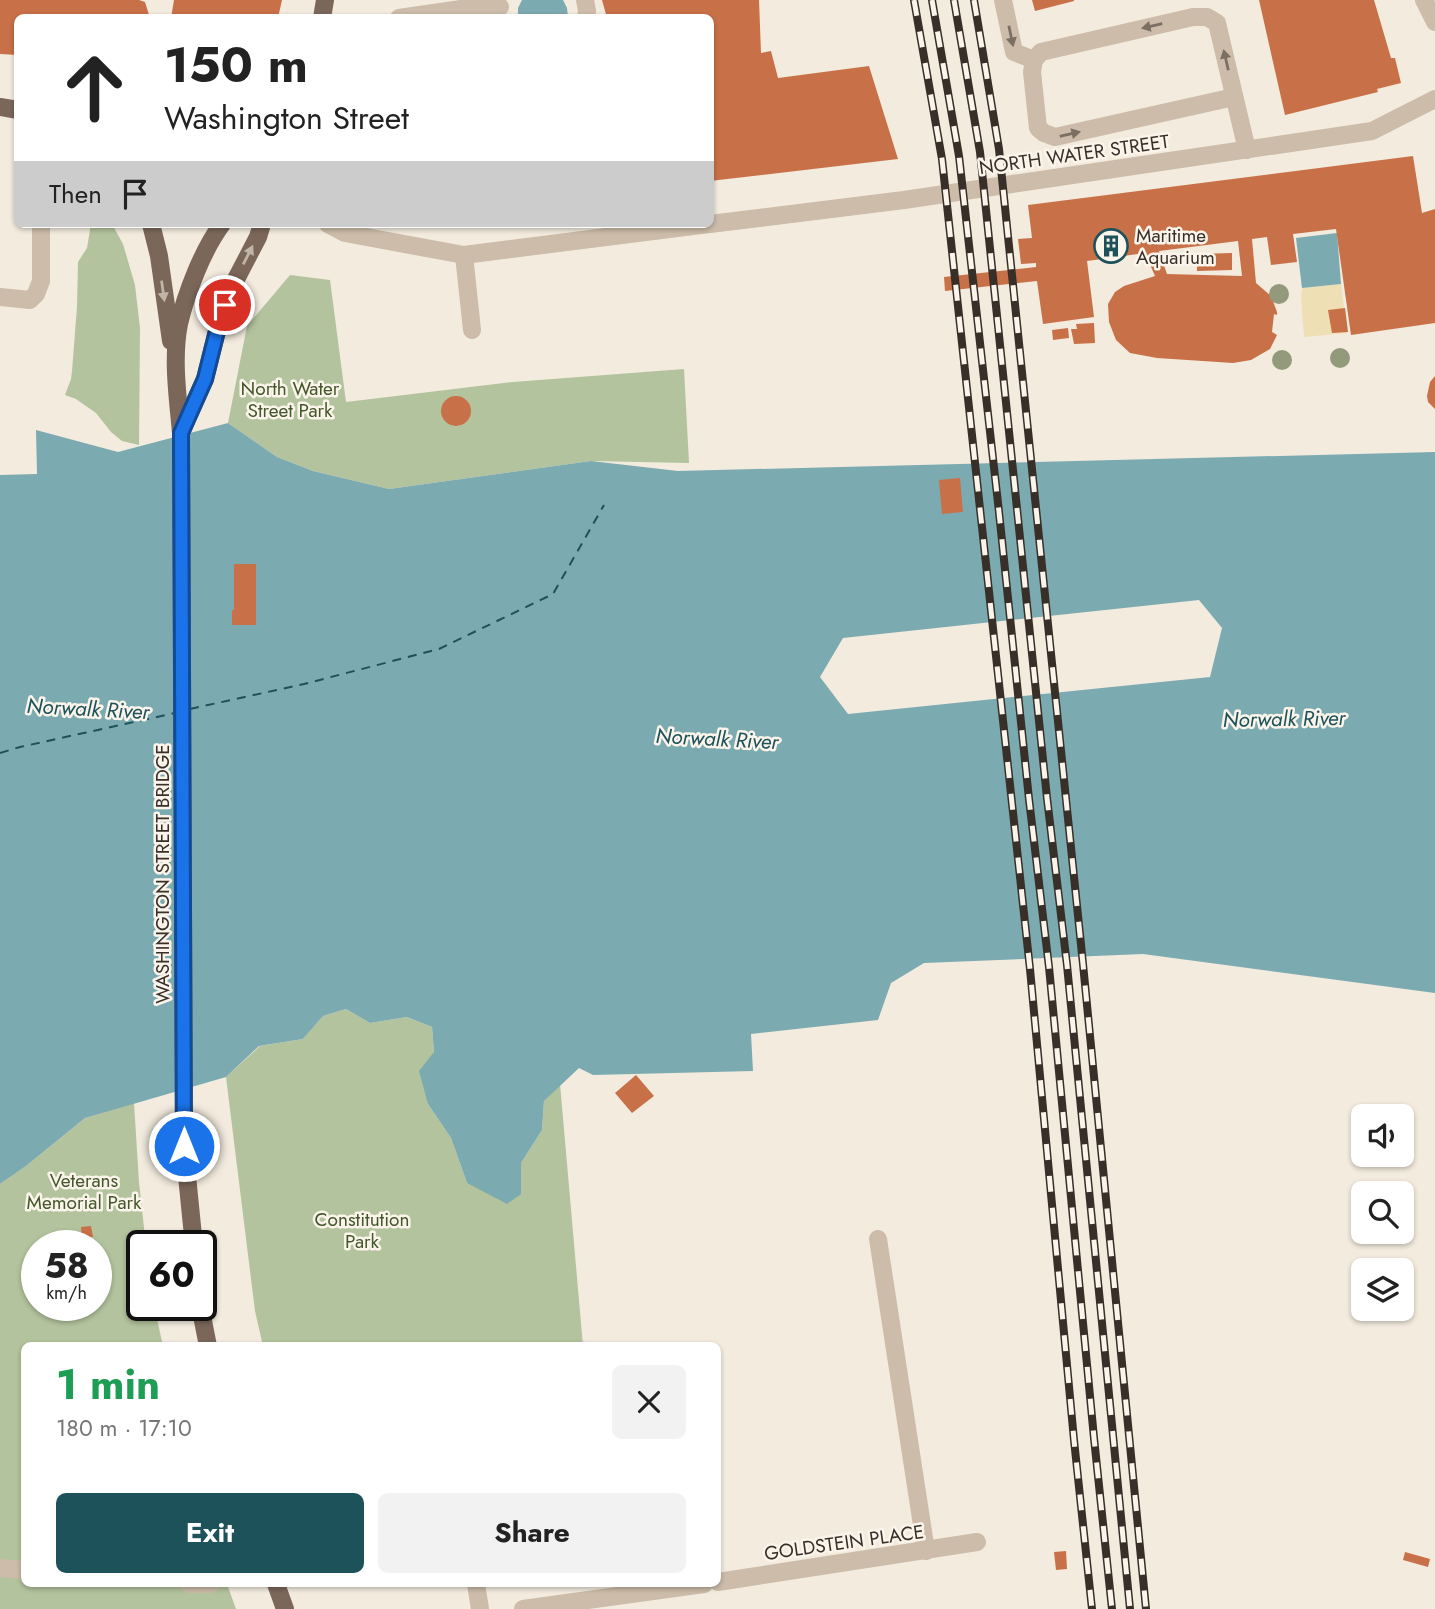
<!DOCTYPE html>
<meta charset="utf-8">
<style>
:root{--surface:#fff;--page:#f2f2f2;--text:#222;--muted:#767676;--accent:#1d525b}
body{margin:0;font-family:Jost,sans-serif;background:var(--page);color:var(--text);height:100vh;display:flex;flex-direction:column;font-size:26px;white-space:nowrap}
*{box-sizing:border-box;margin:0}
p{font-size:23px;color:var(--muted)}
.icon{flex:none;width:38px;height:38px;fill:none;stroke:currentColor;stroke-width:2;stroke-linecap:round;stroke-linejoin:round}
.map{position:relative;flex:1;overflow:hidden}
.sheet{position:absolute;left:21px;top:1342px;width:700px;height:245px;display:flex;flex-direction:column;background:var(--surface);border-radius:10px;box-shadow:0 2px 5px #0004}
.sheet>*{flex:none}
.guide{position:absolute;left:14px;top:14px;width:700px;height:214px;border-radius:10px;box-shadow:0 2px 5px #0004;background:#fff;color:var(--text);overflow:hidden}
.controls{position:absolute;left:1351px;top:1104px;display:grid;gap:14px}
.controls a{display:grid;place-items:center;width:63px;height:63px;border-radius:10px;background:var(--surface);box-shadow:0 2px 5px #0004;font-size:35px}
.speed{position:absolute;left:21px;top:1230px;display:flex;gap:14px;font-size:35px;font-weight:700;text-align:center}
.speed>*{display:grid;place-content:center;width:91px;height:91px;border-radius:50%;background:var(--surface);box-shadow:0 2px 5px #0004;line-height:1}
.speed small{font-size:18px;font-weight:400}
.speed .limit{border:4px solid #111;border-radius:10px;background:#fff;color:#111}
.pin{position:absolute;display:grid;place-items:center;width:60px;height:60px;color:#fff;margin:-30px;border:4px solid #fff;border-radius:50%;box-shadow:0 2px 7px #0007}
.me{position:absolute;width:77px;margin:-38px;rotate:0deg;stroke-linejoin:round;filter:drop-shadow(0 0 5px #0008)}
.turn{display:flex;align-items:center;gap:24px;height:147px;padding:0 35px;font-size:32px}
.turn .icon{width:91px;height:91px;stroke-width:2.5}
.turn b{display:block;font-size:49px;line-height:60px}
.then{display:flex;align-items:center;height:66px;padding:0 35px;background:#0003;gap:14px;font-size:26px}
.round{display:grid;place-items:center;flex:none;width:74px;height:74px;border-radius:10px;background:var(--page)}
.headline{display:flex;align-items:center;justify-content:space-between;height:119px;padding:0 35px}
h1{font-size:42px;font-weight:700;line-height:52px;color:#1e9e55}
.primary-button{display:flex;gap:14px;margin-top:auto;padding:14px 35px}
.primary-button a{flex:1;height:80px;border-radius:10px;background:var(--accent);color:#fff;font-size:28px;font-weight:700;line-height:80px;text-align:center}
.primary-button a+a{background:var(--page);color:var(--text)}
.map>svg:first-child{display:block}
.green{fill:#b3c39d;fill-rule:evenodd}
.sand{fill:#efdfb4}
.water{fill:#7caab1}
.pier{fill:#f3ebde}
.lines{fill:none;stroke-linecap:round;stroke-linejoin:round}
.ferry{stroke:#1d525b;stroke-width:2;stroke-dasharray:9 7;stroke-linecap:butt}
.building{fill:#c87047;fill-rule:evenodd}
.minor{stroke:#ccbca9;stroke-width:18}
.major{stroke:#7b675a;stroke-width:18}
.rail-casing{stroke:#382f29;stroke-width:8}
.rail{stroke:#faf4ea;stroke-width:5;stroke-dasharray:16;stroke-linecap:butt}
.tree{fill:#939a7c}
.oneway{fill:#7b6e63}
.oneway2{fill:#c1b5a9}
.route-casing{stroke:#114b97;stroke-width:18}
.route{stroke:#1a73e8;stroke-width:12}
.labels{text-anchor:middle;stroke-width:5;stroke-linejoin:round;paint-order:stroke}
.street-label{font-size:19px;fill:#382f29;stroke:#faf4ea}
.poi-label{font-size:19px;fill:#382f29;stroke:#faf4ea;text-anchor:start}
.park-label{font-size:19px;fill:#44572c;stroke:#faf4ea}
.water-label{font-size:21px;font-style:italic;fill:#1d525b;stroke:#faf4ea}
</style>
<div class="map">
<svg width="1435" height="1609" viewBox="0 0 1435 1609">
<rect width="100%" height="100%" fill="#f3ebde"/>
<g class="green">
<polygon points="91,224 112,224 123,244 135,285 140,328 139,445 122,441 111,432 96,413 76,399 65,395 71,379 72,371 77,307 78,262 87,248"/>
<polygon points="290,275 330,280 346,402 513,382 684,369 689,463 591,461 389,489 313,471 277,457 228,423 247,326"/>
<polygon points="346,1009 370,1023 407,1017 432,1027 434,1052 428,1104 451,1138 467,1183 521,1194 521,1163 542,1130 544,1101 560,1084 583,1346 263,1346 255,1311 226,1077 260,1046 303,1039 323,1016"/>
<path d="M134,1103l5,79 7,64h-4v60h12l9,40h-139v238h203l9,25h-236v-425l26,-18 59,-48zM37,1246h59v60h-59z"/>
</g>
<polygon class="sand" points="1341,284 1347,333 1304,337 1301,298 1302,288"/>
<g class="water">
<polygon points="522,0 563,0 567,8 568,17 518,17 518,8"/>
<polygon points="1337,233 1341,284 1302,288 1296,238"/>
<polygon points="228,423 277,457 313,471 389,489 591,461 678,471 1435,452 1435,993 1143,954 924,963 891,983 878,1020 751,1034 753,1071 593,1075 579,1068 544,1101 542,1130 521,1163 521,1194 507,1204 467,1183 451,1138 428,1104 419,1071 434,1052 432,1027 407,1017 370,1023 346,1009 323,1016 303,1039 259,1046 226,1077 85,1118 26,1166 0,1184 0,475 37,474 36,430 118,452"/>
</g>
<polygon class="pier" points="1199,600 1222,628 1210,677 848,714 820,677 843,638"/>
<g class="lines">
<g class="ferry">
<polyline points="190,709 304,684 439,649 553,594 604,505"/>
<polyline points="0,753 20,747 175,713"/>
</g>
</g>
<g class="building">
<polygon points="0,0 139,0 145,2 150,18 18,18 18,55 0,54"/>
<polygon points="174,0 282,0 278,18 171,18"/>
<polygon points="602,0 759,0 761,53 771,51 778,78 869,66 898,159 710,181 710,18 607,18"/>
<polygon points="1032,0 1074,0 1074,1 1035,11"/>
<polygon points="1259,0 1374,0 1391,58 1395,58 1401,83 1377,89 1378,92 1285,115"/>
<path d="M1413,156l9,57 13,-4v114l-84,12 -15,-106 -43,5 4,28 -26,3 -4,-28 -15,2 4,44 15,13 6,16v3l-3,-1 -2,18 5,3 -7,14 -19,11 -18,3 -76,-5 -27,-5 -14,-13 -7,-18 -1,-18 7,-12 9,-6 31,-10 -10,-23 -58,8 7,56 -51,7 -6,-43 -92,10 -1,-14 92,-10v-4l-15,1 -3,-25 14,-1 -4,-33zM1238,241l4,35 -75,-2 -8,-23z"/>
<polygon points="1232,253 1232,270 1197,271 1197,254"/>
<polygon points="1345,308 1348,332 1332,333 1328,310"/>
<polygon points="1094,323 1095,343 1074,344 1071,329 1077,329 1076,324"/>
<polygon points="1068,328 1069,338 1053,340 1052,330"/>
<polygon points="1435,376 1435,409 1428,402 1427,396 1430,382"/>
<circle cx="456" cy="411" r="15"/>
<polygon points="960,478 963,512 942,514 939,480"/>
<polygon points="234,564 256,564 256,625 232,625 232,610 234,610"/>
<polygon points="636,1075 654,1096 632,1113 615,1093"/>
<polygon points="91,1226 93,1237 82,1239 81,1227"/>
<polygon points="1066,1551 1067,1569 1056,1570 1054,1552"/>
<polygon points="1405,1552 1430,1559 1428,1567 1403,1560"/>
</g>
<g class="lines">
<g class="minor">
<polyline points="585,0 587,11 586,18"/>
<polyline points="1003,0 1014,52 1034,60"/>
<polyline points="1424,0 1435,22"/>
<polyline points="399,18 481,6 500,7"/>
<polyline points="1234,97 1055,137 1044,133 1038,128 1032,72 1034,60 1041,52 1193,17 1207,17 1217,23 1247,150"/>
<polyline points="328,224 345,233 464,255 709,224"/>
<polyline points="710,224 904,200 1372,131 1435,99"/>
<polyline points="464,255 472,330"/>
<polyline points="0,297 30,300 36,294 41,281 41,224"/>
<polyline points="878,1239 926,1551"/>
<polyline points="0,1568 24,1570"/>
<polyline points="718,1582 977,1542"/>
<polyline points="190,1584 210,1584"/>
<polyline points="476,1584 480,1609"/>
<polyline points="523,1609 704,1584"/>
</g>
<g class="major">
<polyline points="322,18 325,0"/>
<polyline points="0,107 18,110"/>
<polyline points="151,224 159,256 171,341"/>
<polyline points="182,430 205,379 219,323 232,287 258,237 262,224"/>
<path d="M194,1246l-10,-100 -3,-713c-3,-35 -9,-74 -2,-109 4,-18 10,-35 17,-52 7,-17 15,-33 26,-48"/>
<polyline points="200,1306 208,1346"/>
<polyline points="276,1584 285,1609"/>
</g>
<g class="rail-casing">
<g id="rail">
<polyline points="914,0 942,159 1030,969 1074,1440 1092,1609"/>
<polyline points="932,0 959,156 999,512 1029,799 1049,967 1094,1438 1112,1609"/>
<polyline points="954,0 980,152 1047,798 1067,965 1130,1609"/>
<polyline points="974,0 999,149 1083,964 1146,1609"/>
</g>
</g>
<use href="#rail" class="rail"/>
</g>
<g class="tree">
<circle cx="1279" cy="294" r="10"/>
<circle cx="1340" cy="358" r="10"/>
<circle cx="1282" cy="360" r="10"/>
</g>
<defs><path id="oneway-solid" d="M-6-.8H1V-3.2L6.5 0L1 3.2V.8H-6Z" transform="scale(1.75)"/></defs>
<g class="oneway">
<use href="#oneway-solid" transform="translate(1152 26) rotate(167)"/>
<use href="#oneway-solid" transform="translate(1011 36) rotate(78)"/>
<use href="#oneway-solid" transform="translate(1226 60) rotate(-103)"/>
<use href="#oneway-solid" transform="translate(1070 134) rotate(-13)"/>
</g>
<g class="oneway2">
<use href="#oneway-solid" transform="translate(248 255) rotate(-63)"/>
<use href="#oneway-solid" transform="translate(163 291) rotate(82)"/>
</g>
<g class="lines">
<g class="route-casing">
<polyline id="route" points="184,1146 181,433 205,379 219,323 225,305"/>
</g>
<use href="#route" class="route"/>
</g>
<defs>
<g id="building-ring" transform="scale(1.75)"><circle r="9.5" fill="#faf4ea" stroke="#1d525b" stroke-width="1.5"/><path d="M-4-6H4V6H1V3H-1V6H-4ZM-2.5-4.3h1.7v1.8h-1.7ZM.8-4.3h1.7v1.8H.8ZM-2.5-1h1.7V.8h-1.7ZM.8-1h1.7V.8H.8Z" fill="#1d525b"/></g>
</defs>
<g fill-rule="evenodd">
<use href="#building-ring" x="1111" y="246"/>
</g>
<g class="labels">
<g class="street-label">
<text transform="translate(1074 154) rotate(-8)" y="7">NORTH WATER STREET</text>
<text transform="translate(162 874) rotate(-90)" y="7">WASHINGTON STREET BRIDGE</text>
<text transform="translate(844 1542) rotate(-8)" y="7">GOLDSTEIN PLACE</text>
</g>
<g class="poi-label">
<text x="1136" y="242">Maritime<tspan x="1136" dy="22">Aquarium</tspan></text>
</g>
<g class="park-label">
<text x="290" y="395">North Water<tspan x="290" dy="22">Street Park</tspan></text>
<text x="84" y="1187">Veterans<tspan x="84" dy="22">Memorial Park</tspan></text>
<text x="362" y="1226">Constitution<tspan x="362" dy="22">Park</tspan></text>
</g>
<g class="water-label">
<text transform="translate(88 709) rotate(3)" y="7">Norwalk River</text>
<text transform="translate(1284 719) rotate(-1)" y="7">Norwalk River</text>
<text transform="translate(717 739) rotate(3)" y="7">Norwalk River</text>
</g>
</g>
</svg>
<div class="controls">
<a><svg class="icon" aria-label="sound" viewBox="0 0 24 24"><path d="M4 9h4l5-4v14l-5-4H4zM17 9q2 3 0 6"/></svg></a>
<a><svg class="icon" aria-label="search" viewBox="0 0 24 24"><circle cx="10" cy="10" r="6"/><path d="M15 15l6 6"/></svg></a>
<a><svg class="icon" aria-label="layers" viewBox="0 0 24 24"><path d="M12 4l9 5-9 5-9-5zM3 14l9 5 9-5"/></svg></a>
</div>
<div class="speed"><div>58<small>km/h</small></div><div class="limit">60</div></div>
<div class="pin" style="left:225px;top:305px;background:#d93025"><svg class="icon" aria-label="arrive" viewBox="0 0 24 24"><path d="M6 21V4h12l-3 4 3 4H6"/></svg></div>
<svg class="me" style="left:184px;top:1146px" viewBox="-20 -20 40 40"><circle r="17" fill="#1a73e8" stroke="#fff" stroke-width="3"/><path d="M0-11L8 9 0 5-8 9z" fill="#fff"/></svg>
<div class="guide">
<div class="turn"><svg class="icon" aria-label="ahead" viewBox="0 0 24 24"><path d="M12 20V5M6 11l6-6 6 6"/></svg><div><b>150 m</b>Washington Street</div></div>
<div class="then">Then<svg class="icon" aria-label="arrive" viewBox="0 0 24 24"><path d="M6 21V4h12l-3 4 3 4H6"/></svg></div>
</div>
<section class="sheet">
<div class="headline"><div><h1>1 min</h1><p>180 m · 17:10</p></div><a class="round"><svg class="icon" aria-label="close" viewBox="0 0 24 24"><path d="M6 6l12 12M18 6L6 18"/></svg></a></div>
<div class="primary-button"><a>Exit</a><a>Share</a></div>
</section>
</div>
